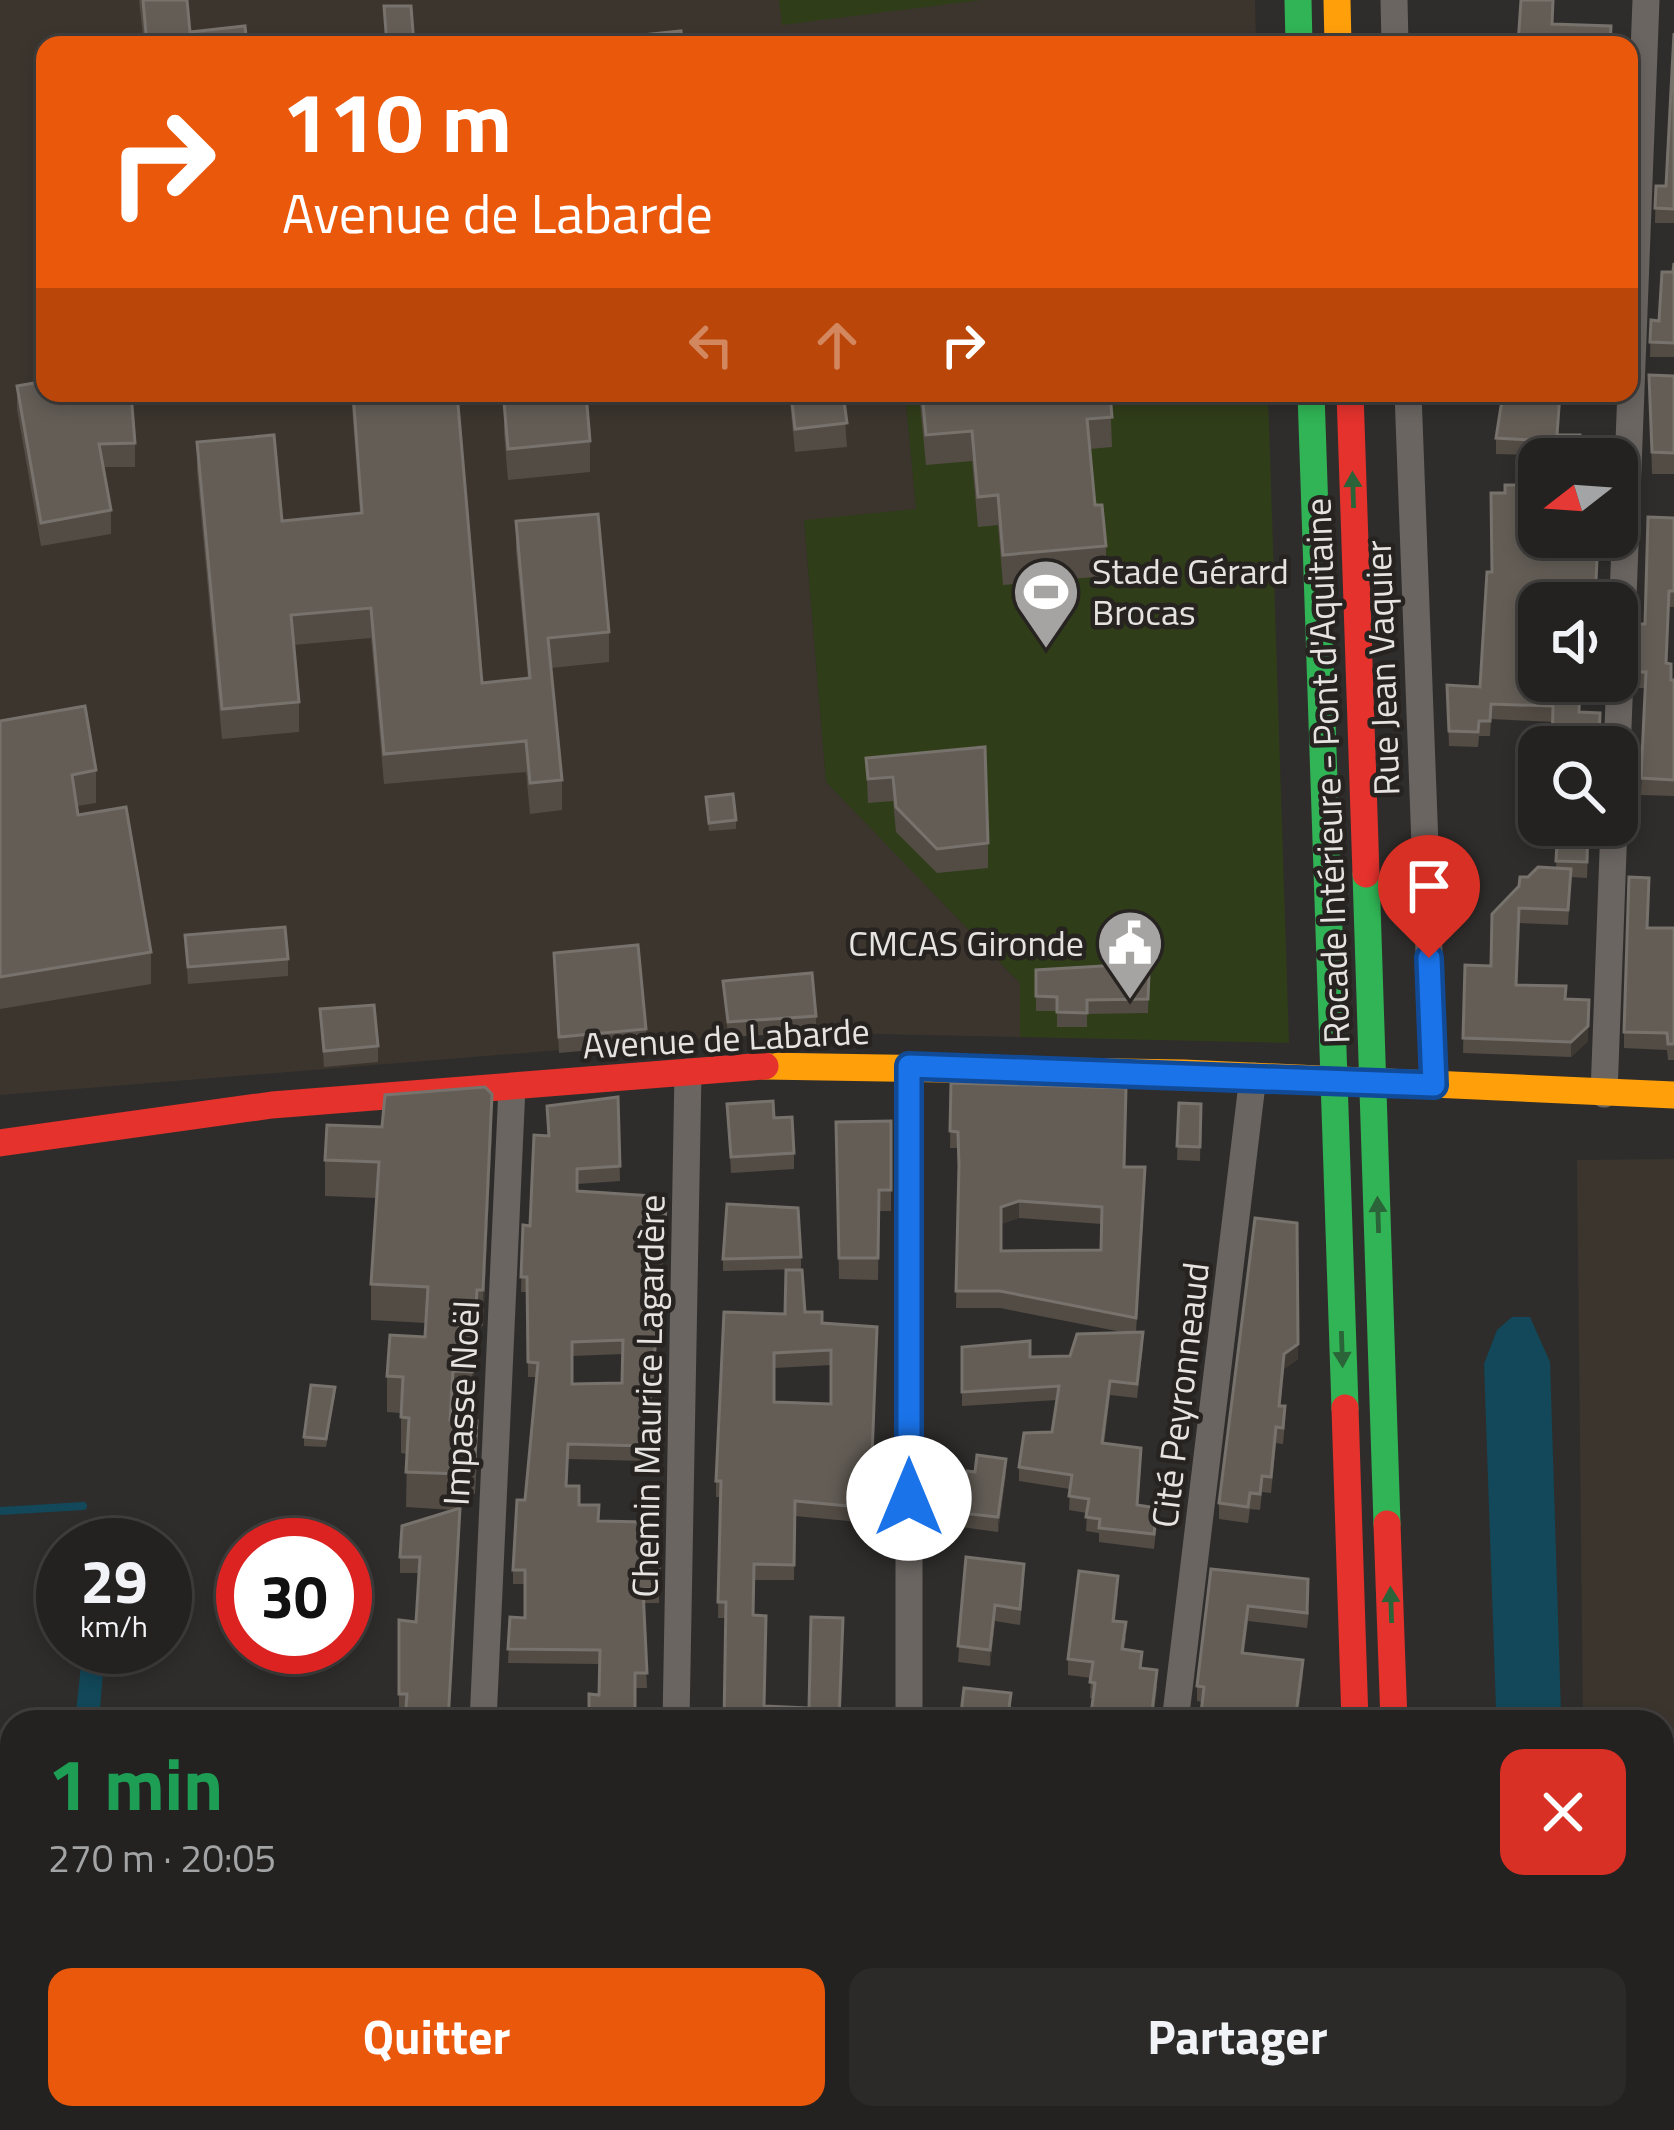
<!DOCTYPE html>
<html lang="fr">
<meta charset="utf-8">
<style>
:root{--surface:#232220;--page:#2b2a29;--text:#f1f3f6;--muted:#a3a4a5;--line:#403f3e;--accent:#ea580c}
body{margin:0;font-family:"Titillium Web",sans-serif;background:var(--page);color:var(--text);height:100vh;display:flex;flex-direction:column;font-size:45px;white-space:nowrap}
*{box-sizing:border-box;margin:0}
p{font-size:39px;color:var(--muted)}
.icon{flex:none;width:66px;height:66px;fill:none;stroke:currentColor;stroke-width:2;stroke-linecap:round;stroke-linejoin:round}
.map{position:relative;flex:1;overflow:hidden}
.sheet{position:absolute;left:0px;top:1710px;width:1674px;height:420px;display:flex;flex-direction:column;background:var(--surface);border-radius:36px 36px 0 0;box-shadow:0 6px 18px #0003,0 0 0 3px var(--line)}
.sheet>*{flex:none}
.banner{position:absolute;left:36px;top:36px;width:1602px;height:366px;border-radius:24px;box-shadow:0 6px 18px #0003,0 0 0 3px var(--line);background:#ea580c;color:#fff;overflow:hidden}
.needle{width:78px;rotate:253deg}
.tools{position:absolute;left:1518px;top:438px;display:grid;gap:24px}
.tools a{display:grid;place-items:center;width:120px;height:120px;border-radius:24px;background:var(--surface);box-shadow:0 6px 18px #0003,0 0 0 3px var(--line);font-size:60px}
.speed{position:absolute;left:36px;top:1518px;display:flex;gap:24px;font-size:60px;font-weight:700;text-align:center}
.speed>*{display:grid;place-content:center;width:156px;height:156px;border-radius:50%;background:var(--surface);box-shadow:0 6px 18px #0003,0 0 0 3px var(--line);line-height:1}
.speed small{font-size:30px;font-weight:400}
.speed .limit{border:18px solid #d22;background:#fff;color:#111}
.pin{position:absolute;display:grid;place-items:center;width:102px;height:102px;color:#fff;margin:-123px -51px;border-radius:50% 50% 50% 0;rotate:-45deg;box-shadow:0 0 12px #0007}
.pin .icon{rotate:45deg}
.me{position:absolute;width:132px;margin:-66px;rotate:0deg;stroke-linejoin:round;filter:drop-shadow(0 0 9px #0008)}
.turn{display:flex;align-items:center;gap:42px;height:252px;padding:0 48px;font-size:54px}
.turn .icon{width:156px;height:156px;stroke-width:2.5}
.turn b{display:block;font-size:84px;line-height:102px}
.lanes{display:flex;align-items:center;height:114px;padding:0 48px;background:#0003;justify-content:center;gap:60px;direction:ltr}
.lanes .off{opacity:.35}
.round{display:grid;place-items:center;flex:none;width:126px;height:126px;border-radius:24px;background:var(--page)}
.overview{display:flex;align-items:center;justify-content:space-between;height:204px;padding:0 48px}
h1{font-size:72px;font-weight:700;line-height:90px;color:#1e9e55}
.cta{display:flex;gap:24px;margin-top:auto;padding:24px 48px}
.cta a{flex:1;height:138px;border-radius:24px;background:var(--accent);color:#fff;font-size:48px;font-weight:700;line-height:138px;text-align:center}
.cta a+a{background:var(--page);color:var(--text)}
.map>svg:first-child{display:block}
.built{fill:#3b352e}
.green{fill:#303d19}
.water{fill:#124859}
.lines{fill:none;stroke-linecap:round;stroke-linejoin:round}
.stream{stroke:#124859;stroke-width:8}
.street{stroke:#6a6561;stroke-width:27}
.fast{stroke:#30b455;stroke-width:27}
.slow{stroke:#ff9f0a;stroke-width:27}
.jam{stroke:#e5322d;stroke-width:27}
.fast-bridge{stroke:#30b455;stroke-width:27}
.jam-bridge{stroke:#e5322d;stroke-width:27}
.wall{fill:#534c45;fill-rule:evenodd}
.shaded-wall{fill:#3e3933}
.building{fill:#635d56;stroke:#77726c;stroke-width:3;fill-rule:evenodd}
.oneway{fill:#2b6438}
.route-casing{stroke:#114b97;stroke-width:30}
.route{stroke:#1a73e8;stroke-width:21}
.labels{text-anchor:middle;stroke-width:9;stroke-linejoin:round;paint-order:stroke}
.poi-label{font-size:36px;fill:#e6e4e2;stroke:#272320;text-anchor:start}
.street-label{font-size:36px;fill:#e6e4e2;stroke:#272320}
</style>
<div class="map">
<svg width="1674" height="2130" viewBox="0 0 1674 2130">
<rect width="100%" height="100%" fill="#2f2d2b"/>
<g class="built">
<polygon points="0,0 1255,0 1256,45 45,45 45,393 905,393 916,509 804,521 826,781 1020,983 1020,1037 786,1032 0,1095"/>
<polygon points="1674,1159 1674,2070 1662,2076 1662,1722 1583,1722 1577,1160"/>
</g>
<g class="green">
<polygon points="779,0 982,0 782,25"/>
<polygon points="905,393 1268,393 1289,1043 1020,1037 1020,983 826,782 804,520 916,509"/>
<polygon points="1674,2070 1674,2130 1497,2130 1496,2118 1662,2118 1662,2076"/>
</g>
<g class="water">
<polygon points="1512,1317 1530,1317 1550,1362 1561,1713 1555,1722 1499,1722 1496,1708 1484,1364 1497,1330"/>
<polygon points="83,1647 105,1647 99,1722 75,1722"/>
</g>
<g class="lines">
<polyline class="stream" points="0,1511 83,1506"/>
<g class="street">
<polyline points="1394,0 1395,45"/>
<polyline points="1408,393 1434,1085"/>
<polyline points="1617,753 1646,0"/>
<polyline points="1604,1094 1614,825"/>
<polyline points="483,1722 512,1087"/>
<polyline points="676,1722 688,1072"/>
<polyline points="909,1722 909,1065"/>
<polyline points="1175,1722 1253,1076"/>
<polyline points="909,2118 909,2130"/>
<polyline points="463,2130 464,2118"/>
<polyline points="667,2130 668,2118"/>
<polyline points="1124,2130 1125,2118"/>
</g>
<g class="fast">
<polyline points="1298,0 1299,45"/>
<polyline points="1408,2118 1408,2130"/>
</g>
<g class="slow">
<polyline points="1337,0 1338,45"/>
<polyline points="765,1066 1184,1073 1674,1095"/>
<polyline points="1368,2118 1368,2130"/>
</g>
<polyline class="jam" points="0,1143 272,1105 765,1066"/>
<g class="fast-bridge">
<polyline points="1311,393 1345,1408"/>
<polyline points="1366,874 1387,1524"/>
</g>
<g class="jam-bridge">
<polyline points="1350,393 1366,874"/>
<polyline points="1345,1408 1355,1722"/>
<polyline points="1387,1524 1394,1722"/>
</g>
</g>
<g class="wall">
<polygon points="139,0 187,0 190,32 247,45 144,45"/>
<polygon points="1674,33 1674,223 1655,223 1656,186 1666,186"/>
<polygon points="1674,263 1674,357 1650,357 1651,320 1659,321 1673,272"/>
<polygon points="1649,375 1674,376 1674,474 1652,474"/>
<polygon points="17,386 135,443 135,467 103,467 111,510 111,534 41,546 17,409"/>
<polygon points="351,393 457,393 482,683 528,679 516,551 516,521 609,632 609,662 551,668 562,780 562,810 530,814 526,772 384,784 371,638 293,645 299,702 299,732 222,739 197,472 197,442 282,521 360,514"/>
<polygon points="518,393 586,393 590,441 590,472 508,480 504,433 504,402 518,401"/>
<polygon points="789,393 843,393 847,447 795,452"/>
<polygon points="919,393 1110,393 1112,447 1090,449 1095,505 1106,546 1106,576 1003,585 998,525 978,527 972,461 926,465"/>
<polygon points="1558,435 1580,435 1580,459 1539,459 1539,681 1581,681 1553,722 1491,719 1490,736 1479,736 1478,747 1449,746 1447,685 1480,687 1492,572 1505,493 1529,485 1531,455 1496,454 1496,438"/>
<polygon points="1674,518 1674,607 1669,607 1667,663 1671,680 1674,680 1674,796 1641,795 1645,688 1638,688 1638,672 1645,624"/>
<polygon points="0,721 96,770 96,803 77,806 78,815 151,952 151,984 0,1009"/>
<polygon points="866,758 988,843 988,868 937,873 896,832 893,801 868,803"/>
<polygon points="1532,788 1539,788 1539,825 1589,825 1587,878 1571,877 1568,925 1519,923 1517,985 1565,999 1588,1041 1571,1057 1463,1053 1465,965 1491,966 1528,877 1556,868 1557,840 1531,839"/>
<polygon points="706,805 736,820 736,829 709,831"/>
<polygon points="1648,928 1674,928 1674,1060 1668,1060 1667,1050 1624,1048 1624,1032"/>
<polygon points="185,935 288,959 288,976 188,984"/>
<polygon points="554,953 646,1029 646,1045 559,1053"/>
<polygon points="1036,970 1149,973 1148,1013 1087,1014 1087,1027 1057,1027 1057,1011 1036,1011"/>
<polygon points="723,981 816,1016 816,1032 728,1037"/>
<polygon points="320,1009 378,1046 378,1062 324,1067"/>
<path d="M951,1083l173,84 21,17 -9,148 7,14 -6,52 -27,-3 -6,49 37,19 -3,42 19,17 -3,27 -55,-7v-9l-13,-2 1,-18 -18,-3 1,-21 -51,-8v-14l33,-35 5,-32 -95,6v-59l68,10 40,-1 57,-23 -127,-25h-44l2,-133v-27h-8zM1019,1218l83,6 -1,26 -100,1v-27z"/>
<path d="M618,1097l2,84 -43,3v7l90,21 -6,66 -13,-1 1,49 8,15 -11,120 -78,-2 -1,27 12,19 66,59h14v39h-16l4,85h-12l-36,7 1,-31 -92,-1 2,-46 15,1v-34h-12v-14l12,-70 11,-123h-8l-1,-85h-6l2,-67 7,1 18,-90 -1,-30zM623,1354l-1,29 -50,1v-28z"/>
<polygon points="1179,1103 1201,1104 1200,1161 1177,1160"/>
<polygon points="727,1104 774,1118 794,1153 794,1169 731,1173"/>
<polygon points="891,1121 891,1211 879,1211 878,1280 839,1279 836,1122"/>
<polygon points="492,1130 483,1326 477,1326 472,1408 453,1407 452,1420 477,1457 475,1494 461,1494 449,1722 405,1722 406,1710 399,1710 399,1620 416,1622 419,1573 400,1573 400,1557 454,1510 406,1507 407,1454 401,1453 401,1413 387,1412 387,1376 425,1337 426,1323 371,1320 371,1284 377,1198 325,1196 325,1160"/>
<polygon points="1255,1218 1298,1359 1284,1369 1280,1406 1285,1422 1283,1444 1276,1443 1271,1493 1262,1492 1260,1510 1250,1509 1248,1523 1219,1519 1219,1503"/>
<polygon points="801,1257 801,1269 723,1271 723,1259"/>
<path d="M805,1312l17,11 55,4 -7,196 -75,-7 -1,64h-40l-1,35 11,91 76,14 -116,2 1,-104h-7l2,-121h-4v-16l69,-167zM831,1365v39l-57,-2v-34z"/>
<polygon points="335,1395 326,1447 304,1446 304,1437"/>
<polygon points="1006,1474 998,1532 961,1527 961,1513"/>
<polygon points="966,1557 1024,1580 1020,1625 995,1621 990,1666 958,1662"/>
<polygon points="1211,1569 1309,1611 1307,1628 1248,1621 1244,1653 1303,1675 1297,1722 1200,1722 1203,1702 1197,1701 1197,1686"/>
<polygon points="1118,1592 1115,1621 1126,1638 1124,1649 1157,1686 1153,1722 1090,1722 1093,1698 1090,1698 1091,1678 1068,1675 1068,1659"/>
<polygon points="279,1647 304,1647 303,1673 278,1672"/>
<polygon points="503,2118 541,2118 540,2130 502,2130"/>
<polygon points="595,2118 647,2130 595,2130"/>
</g>
<g class="shaded-wall">
<polygon points="1589,1000 1588,1041 1571,1057 1571,1042"/>
<polygon points="492,1094 492,1130 483,1326 483,1290"/>
<polygon points="1019,1201 1019,1218 1001,1224 1001,1207"/>
<polygon points="1298,1254 1298,1359 1284,1369 1279,1422 1284,1354"/>
<polygon points="477,1290 477,1326 472,1408 472,1372"/>
<polygon points="657,1326 657,1341 646,1461 646,1446"/>
<polygon points="1006,1459 1006,1474 998,1532 998,1517"/>
<polygon points="995,1605 995,1621 990,1666 990,1650"/>
<polygon points="1303,1660 1303,1675 1297,1722 1295,1722"/>
</g>
<g class="building">
<polygon points="143,0 187,0 190,32 245,26 247,45 147,45"/>
<polygon points="1521,0 1553,0 1552,24 1611,26 1610,45 1518,45"/>
<polygon points="384,6 411,6 414,45 387,45"/>
<polygon points="681,31 683,45 633,45 632,36"/>
<polygon points="1674,33 1674,209 1655,208 1656,186 1666,186"/>
<polygon points="1674,263 1674,343 1650,342 1651,320 1659,321 1662,272 1673,272"/>
<polygon points="1649,375 1674,376 1674,453 1652,452"/>
<polygon points="45,381 45,393 131,393 135,443 99,444 111,510 41,523 17,386"/>
<polygon points="353,393 457,393 482,683 530,678 516,521 598,514 609,632 548,638 562,780 530,783 526,741 384,754 371,608 291,615 299,702 222,709 197,442 274,435 282,521 362,513"/>
<polygon points="520,393 586,393 590,441 508,449 504,402 520,400"/>
<polygon points="791,393 843,393 847,423 795,429"/>
<polygon points="922,393 1110,393 1112,417 1087,419 1095,505 1102,505 1106,546 1003,555 998,495 978,497 972,431 926,435"/>
<polygon points="1511,393 1560,393 1557,435 1580,435 1580,457 1553,457 1553,459 1539,459 1539,537 1598,537 1595,603 1539,603 1539,681 1580,681 1579,712 1600,713 1599,747 1552,747 1553,706 1491,704 1490,721 1479,721 1478,732 1449,731 1447,685 1480,687 1487,572 1492,572 1491,493 1505,493 1505,485 1529,485 1532,440 1496,438 1501,406"/>
<polygon points="1648,517 1674,518 1674,591 1669,591 1666,663 1671,664 1671,680 1674,680 1674,780 1641,778 1646,672 1638,672 1639,624 1645,624"/>
<polygon points="85,706 96,770 72,775 78,815 126,807 151,952 0,977 0,721"/>
<polygon points="985,747 988,843 937,849 896,807 893,777 868,779 866,758"/>
<polygon points="1532,788 1539,788 1539,824 1531,824"/>
<polygon points="733,794 736,820 709,823 706,797"/>
<polygon points="1558,825 1588,825 1587,862 1556,861"/>
<polygon points="1538,867 1571,869 1568,910 1519,908 1516,985 1566,986 1565,999 1589,1000 1588,1026 1571,1042 1463,1038 1465,965 1491,966 1492,914 1519,886 1520,877 1528,877"/>
<polygon points="1629,877 1649,878 1647,928 1674,928 1674,1044 1668,1044 1667,1033 1624,1032"/>
<polygon points="285,927 288,959 188,967 185,935"/>
<polygon points="638,945 646,1029 559,1037 554,953"/>
<polygon points="1118,965 1117,972 1149,973 1148,999 1087,1000 1087,1013 1057,1012 1057,997 1036,996 1036,970"/>
<polygon points="812,973 816,1016 728,1022 723,981"/>
<polygon points="374,1005 378,1046 324,1051 320,1009"/>
<path d="M951,1083l175,5 -2,79h21l-9,151 -136,-27h-44l3,-125 -1,-34 -8,-1zM1019,1201l83,6 -1,43 -100,1v-44z"/>
<polygon points="485,1087 492,1094 483,1290 477,1290 472,1372 453,1371 450,1420 477,1421 475,1458 461,1458 460,1474 406,1472 409,1418 401,1417 403,1377 387,1376 390,1335 425,1337 428,1287 371,1284 379,1162 325,1160 327,1125 382,1127 385,1095"/>
<path d="M618,1097l2,69 -43,3v22l90,6 -6,66h-14l2,63h8l-11,120 -78,-2 -2,42h13v19h20l-1,16 47,1 -1,42h15v25h-16l4,84h-12v49h-46v-28l10,1 1,-45 -92,-1 2,-32 15,1v-48h-12l4,-70h8l13,-137 -10,-1 -1,-85h-6l2,-52 7,1 4,-91 15,1 -2,-30zM623,1340l-1,43 -50,1v-42z"/>
<polygon points="773,1101 774,1118 792,1117 794,1153 731,1157 727,1104"/>
<polygon points="1179,1103 1201,1104 1200,1147 1177,1146"/>
<polygon points="891,1121 891,1190 879,1190 878,1258 839,1258 836,1122"/>
<polygon points="727,1204 798,1208 801,1257 723,1259"/>
<polygon points="1255,1218 1297,1223 1298,1344 1284,1354 1279,1406 1285,1406 1283,1428 1276,1427 1271,1477 1262,1476 1260,1494 1250,1493 1248,1507 1219,1503"/>
<path d="M786,1270h16l3,42h17v11l55,4 -7,181 -75,-7 -1,64 -40,-1 -1,51 13,1 -2,90 45,2 2,-91 32,1 -4,102h8v2h-123l2,-120h-8l3,-121h-5l8,-169 61,2zM831,1350v54l-57,-2v-49z"/>
<polygon points="1143,1332 1137,1384 1110,1381 1102,1443 1141,1448 1137,1505 1157,1508 1154,1534 1099,1528 1100,1519 1086,1517 1089,1499 1069,1496 1072,1475 1019,1467 1024,1433 1052,1432 1059,1386 962,1392 962,1347 1030,1341 1030,1357 1070,1356 1077,1334"/>
<polygon points="311,1385 335,1387 326,1439 304,1437"/>
<polygon points="977,1455 1006,1459 998,1517 961,1513 967,1471 975,1472"/>
<polygon points="460,1508 448,1722 405,1722 407,1694 399,1694 399,1620 416,1622 420,1557 400,1557 402,1526"/>
<polygon points="966,1557 1024,1564 1020,1609 995,1605 990,1650 958,1646"/>
<polygon points="1211,1569 1308,1579 1307,1613 1248,1606 1242,1653 1303,1660 1295,1722 1200,1722 1204,1687 1197,1686"/>
<polygon points="1079,1571 1118,1576 1113,1621 1126,1622 1122,1649 1142,1652 1140,1668 1157,1670 1152,1711 1131,1709 1130,1722 1090,1722 1095,1683 1090,1682 1093,1662 1068,1659"/>
<polygon points="279,1647 304,1647 303,1665 278,1663"/>
<polygon points="964,1688 1011,1693 1009,1708 1043,1713 1042,1722 960,1722"/>
<polygon points="394,2118 428,2118 427,2130 394,2130"/>
<polygon points="503,2118 540,2118 540,2126 502,2125"/>
<polygon points="595,2118 647,2118 647,2129 595,2125"/>
<rect x="707" y="2118" width="78" height="12"/>
<polygon points="1036,2118 1085,2118 1083,2130 1035,2130"/>
<polygon points="1144,2118 1221,2118 1220,2130 1142,2130"/>
</g>
<defs><path id="oneway-solid" d="M-6-.8H1V-3.2L6.5 0L1 3.2V.8H-6Z" transform="scale(3)"/></defs>
<g class="oneway">
<use href="#oneway-solid" transform="translate(1353 490) rotate(-92)"/>
<use href="#oneway-solid" transform="translate(1378 1215) rotate(-92)"/>
<use href="#oneway-solid" transform="translate(1342 1349) rotate(88)"/>
<use href="#oneway-solid" transform="translate(1391 1605) rotate(-92)"/>
</g>
<g class="lines">
<g class="route-casing">
<polyline id="route" points="909,1498 909,1066 1434,1085 1429,958"/>
</g>
<use href="#route" class="route"/>
</g>
<defs>
<g id="stadium-pin" transform="scale(3.45)"><path d="M0 17L-7.5 6A9.5 9.5 0 1 1 7.5 6Z" fill="#a6a4a2" stroke="#272320"/><path d="M0-5a6.5 5 0 1 0 0 10a6.5 5 0 1 0 0-10ZM-3.5-1.8h7v3.6h-7Z" fill="#fff"/></g>
<g id="civic-pin" transform="scale(3.45)"><path d="M0 17L-7.5 6A9.5 9.5 0 1 1 7.5 6Z" fill="#a6a4a2" stroke="#272320"/><path d="M-.6-6.5H3V-4.5H.6V-3L4-1V1h2V6H-6V1h2V-1L-.6-3ZM-1.2 2.5V6h2.4V2.5Z" fill="#fff"/></g>
</defs>
<g fill-rule="evenodd">
<use href="#stadium-pin" x="1046" y="592"/>
<use href="#civic-pin" x="1130" y="943"/>
</g>
<g class="labels">
<g class="poi-label">
<text x="1092" y="584">Stade Gérard<tspan x="1092" dy="41">Brocas</tspan></text>
<text x="1084" y="956" text-anchor="end">CMCAS Gironde</text>
</g>
<g class="street-label">
<text transform="translate(1382 668) rotate(-92)" y="13">Rue Jean Vaquier</text>
<text transform="translate(1327 771) rotate(-92)" y="13">Rocade Intérieure - Pont d'Aquitaine</text>
<text transform="translate(726 1038) rotate(-3)" y="13">Avenue de Labarde</text>
<text transform="translate(1180 1395) rotate(-83)" y="13">Cité Peyronneaud</text>
<text transform="translate(648 1396) rotate(-89)" y="13">Chemin Maurice Lagardère</text>
<text transform="translate(461 1403) rotate(-87)" y="13">Impasse Noël</text>
</g>
</g>
</svg>
<div class="tools">
<a><svg class="needle" viewBox="-14 -14 28 28"><path d="M0-13l5 13h-10z" fill="#e53935"/><path d="M0 13l5-13h-10z" fill="#a3a4a5"/></svg></a>
<a><svg class="icon" aria-label="sound" viewBox="0 0 24 24"><path d="M4 9h4l5-4v14l-5-4H4zM17 9q2 3 0 6"/></svg></a>
<a><svg class="icon" aria-label="search" viewBox="0 0 24 24"><circle cx="10" cy="10" r="6"/><path d="M15 15l6 6"/></svg></a>
</div>
<div class="speed"><div>29<small>km/h</small></div><div class="limit">30</div></div>
<div class="pin" style="left:1429px;top:958px;background:#d93025"><svg class="icon" aria-label="arrive" viewBox="0 0 24 24"><path d="M6 21V4h12l-3 4 3 4H6"/></svg></div>
<svg class="me" style="left:909px;top:1498px" viewBox="-20 -20 40 40"><circle r="19" fill="#fff"/><path d="M0-13L10 11 0 6-10 11z" fill="#1a73e8"/></svg>
<div class="banner">
<div class="turn"><svg class="icon" aria-label="right" viewBox="0 0 24 24"><path d="M7 20v-9h11M14 6l5 5-5 5"/></svg><div><b>110 m</b>Avenue de Labarde</div></div>
<div class="lanes"><svg class="icon off" aria-label="left" viewBox="0 0 24 24"><path d="M17 20v-9H6M10 6l-5 5 5 5"/></svg><svg class="icon off" aria-label="ahead" viewBox="0 0 24 24"><path d="M12 20V5M6 11l6-6 6 6"/></svg><svg class="icon" aria-label="right" viewBox="0 0 24 24"><path d="M7 20v-9h11M14 6l5 5-5 5"/></svg></div>
</div>
<section class="sheet">
<div class="overview"><div><h1>1 min</h1><p>270 m · 20:05</p></div><a class="round" style="background:#d93025;color:#fff"><svg class="icon" aria-label="close" viewBox="0 0 24 24"><path d="M6 6l12 12M18 6L6 18"/></svg></a></div>
<div class="cta"><a>Quitter</a><a>Partager</a></div>
</section>
</div>
